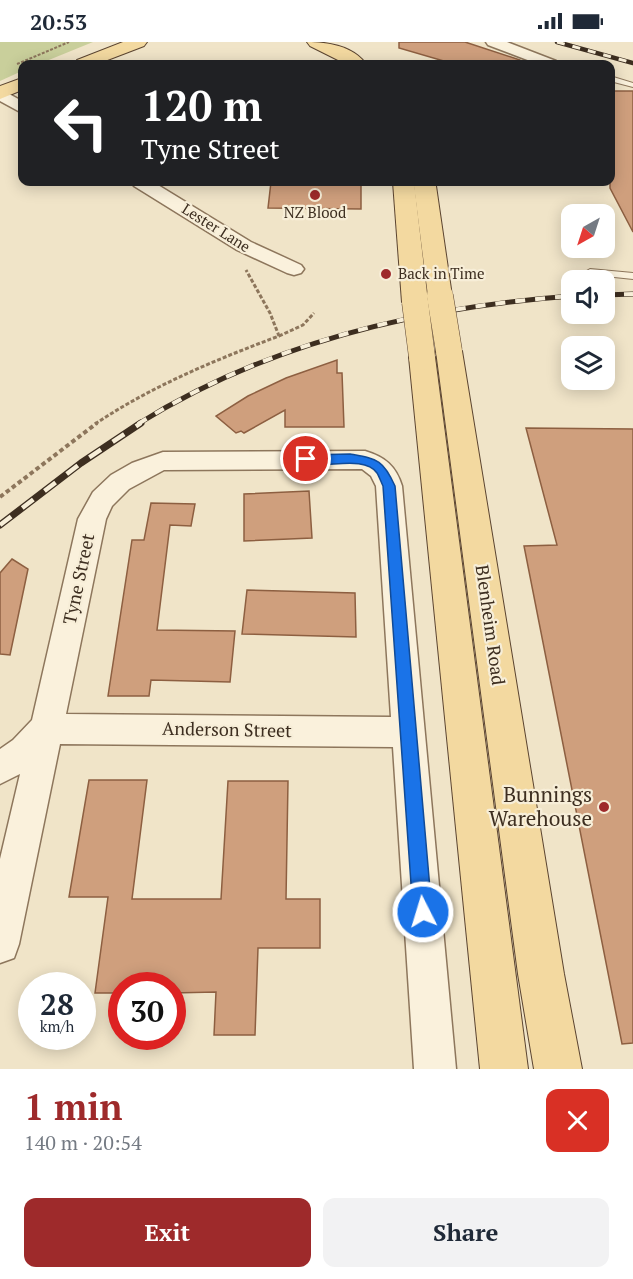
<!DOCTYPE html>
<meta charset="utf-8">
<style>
:root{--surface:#fff;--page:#f2f2f3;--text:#1f2937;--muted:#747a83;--accent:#9e2a2b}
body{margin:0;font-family:"PT Serif",serif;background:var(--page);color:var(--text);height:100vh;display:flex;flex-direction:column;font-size:22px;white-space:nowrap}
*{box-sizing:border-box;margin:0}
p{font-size:20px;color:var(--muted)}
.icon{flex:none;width:33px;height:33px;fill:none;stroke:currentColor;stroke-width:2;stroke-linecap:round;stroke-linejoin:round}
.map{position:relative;height:1027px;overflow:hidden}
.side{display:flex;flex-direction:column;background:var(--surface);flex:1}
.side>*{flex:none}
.hud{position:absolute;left:18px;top:18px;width:597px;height:126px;border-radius:12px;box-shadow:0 3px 15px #0003;background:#202124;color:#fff;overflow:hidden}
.needle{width:39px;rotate:219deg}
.buttons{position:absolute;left:561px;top:162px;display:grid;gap:12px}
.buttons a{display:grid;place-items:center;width:54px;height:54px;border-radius:12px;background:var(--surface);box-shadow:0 3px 15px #0003;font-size:30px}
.speed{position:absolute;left:18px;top:930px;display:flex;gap:12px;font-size:30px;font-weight:700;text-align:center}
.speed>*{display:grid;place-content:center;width:78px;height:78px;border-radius:50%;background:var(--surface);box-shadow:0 3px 15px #0003;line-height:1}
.speed small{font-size:15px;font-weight:400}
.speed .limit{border:9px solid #d22;background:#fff;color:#111}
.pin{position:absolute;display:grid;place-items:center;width:51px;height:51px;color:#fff;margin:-26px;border:3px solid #fff;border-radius:50%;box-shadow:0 2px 6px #0007}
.me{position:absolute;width:66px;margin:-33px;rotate:355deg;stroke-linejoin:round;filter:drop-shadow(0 0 4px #0008)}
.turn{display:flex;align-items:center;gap:21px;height:126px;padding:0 24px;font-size:27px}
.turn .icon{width:78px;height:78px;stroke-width:2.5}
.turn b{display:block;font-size:42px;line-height:51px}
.round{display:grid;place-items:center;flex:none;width:63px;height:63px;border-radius:12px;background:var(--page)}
.overview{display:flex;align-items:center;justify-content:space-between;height:102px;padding:0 24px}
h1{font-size:36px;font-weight:700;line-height:45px;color:var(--accent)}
.action{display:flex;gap:12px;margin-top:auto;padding:12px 24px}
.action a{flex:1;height:69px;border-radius:12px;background:var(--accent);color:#fff;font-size:24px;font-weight:700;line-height:69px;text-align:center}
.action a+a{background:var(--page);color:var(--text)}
.status{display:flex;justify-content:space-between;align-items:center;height:42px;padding:0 30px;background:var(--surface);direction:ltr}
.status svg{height:16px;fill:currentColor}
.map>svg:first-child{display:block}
.green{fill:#c9cf9b}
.building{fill:#cf9f7d;stroke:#8d5f41;stroke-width:1.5}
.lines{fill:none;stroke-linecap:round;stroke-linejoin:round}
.lane-casing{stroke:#8d765c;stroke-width:2}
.street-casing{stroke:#8d765c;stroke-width:3}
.primary-casing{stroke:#5b4430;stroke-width:2}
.path-far2{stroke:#8d765c;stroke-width:2;stroke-dasharray:3 1.5;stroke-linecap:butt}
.path-far1{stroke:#8d765c;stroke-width:3;stroke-dasharray:4 2;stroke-linecap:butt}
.path{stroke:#8d765c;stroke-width:4;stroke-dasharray:4.5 3;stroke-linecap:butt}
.lane{fill:#faf1dc;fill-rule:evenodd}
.street{fill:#faf1dc;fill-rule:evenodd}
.primary{fill:#f3d9a0;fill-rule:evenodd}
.rail-far2-casing{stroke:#3d2e20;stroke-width:4.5}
.rail-far1-casing{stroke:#3d2e20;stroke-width:5}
.rail-casing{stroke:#3d2e20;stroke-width:7}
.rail-far2{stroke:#f7eed8;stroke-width:3;stroke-dasharray:8;stroke-linecap:butt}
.rail-far1{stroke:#f7eed8;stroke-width:4;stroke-dasharray:10;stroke-linecap:butt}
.rail{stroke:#f7eed8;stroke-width:4.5;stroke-dasharray:14;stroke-linecap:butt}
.primary-bridge-casing{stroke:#5b4430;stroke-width:27;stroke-linecap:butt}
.primary-bridge{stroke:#f3d9a0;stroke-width:26}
.route{fill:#1a73e8;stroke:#114b97;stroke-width:1.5}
.poi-dot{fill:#9e2a2b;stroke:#f7eed8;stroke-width:2}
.labels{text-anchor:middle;stroke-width:4.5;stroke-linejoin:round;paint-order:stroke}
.far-poi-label{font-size:15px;fill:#3d2e20;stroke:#f7eed8}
.far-street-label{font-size:15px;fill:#3d2e20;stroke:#f7eed8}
.street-label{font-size:18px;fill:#3d2e20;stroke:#f7eed8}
.near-poi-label{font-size:21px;fill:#3d2e20;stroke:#f7eed8;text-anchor:end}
</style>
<div class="status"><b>20:53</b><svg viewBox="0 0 49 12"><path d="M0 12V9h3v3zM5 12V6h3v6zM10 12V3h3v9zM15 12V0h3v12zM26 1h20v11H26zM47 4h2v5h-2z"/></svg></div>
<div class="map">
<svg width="633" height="1027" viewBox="0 0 633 1027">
<rect width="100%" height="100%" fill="#f0e4c8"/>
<polygon class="green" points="0,0 93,0 39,22 22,22 22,29 0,39"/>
<g class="building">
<polygon points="399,0 465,0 520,18 520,22 454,22 399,6"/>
<polygon points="610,49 633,49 633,190 610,146"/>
<polygon points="271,140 361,140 361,167 268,166"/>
<polygon points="337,318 337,331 342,331 344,385 285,385 285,368 244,391 241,389 236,391 216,374 248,354 286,336"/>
<polygon points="526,386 633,387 633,1001 622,1002 524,504 557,503"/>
<polygon points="309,449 312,496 244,499 244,452"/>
<polygon points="151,461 195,462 191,484 170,483 157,588 235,589 230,640 151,638 149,654 108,654 132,498 144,498"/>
<polygon points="12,517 28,527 10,613 0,612 0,531"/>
<polygon points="247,548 355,551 356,595 242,592"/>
<polygon points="89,738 147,738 132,857 221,857 228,739 288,739 286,857 320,857 320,906 258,906 255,993 214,993 216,950 172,951 172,944 122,944 122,951 95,951 108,855 69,855"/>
</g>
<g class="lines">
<g class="lane-casing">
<g id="lane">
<polygon points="610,34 633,41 633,45 610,39"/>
<polygon points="590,227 633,231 633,237 586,232 585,230"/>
</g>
</g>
<g class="street-casing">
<g id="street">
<polygon points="486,0 507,0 556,19 559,22 538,22 488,3"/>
<polygon points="0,47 22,59 22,71 0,59"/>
<polygon points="132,140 153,140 251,200 301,223 304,227 301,231 294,233 287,231 237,208 134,144"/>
<path d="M365,409c20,6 31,15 37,35l54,583h-42l-21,-322 -333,-3 -41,200 -5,14 -14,5v-104l20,-85 -20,10v-35l13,-9 19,-20 46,-201 15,-27 18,-17 21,-12 31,-11zM362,427l9,7 5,10 15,231 -325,-3 40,-195 6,-13 17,-17 35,-19z"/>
</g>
</g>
<g class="primary-casing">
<g id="primary">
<polygon points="123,0 147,0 144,4 97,22 74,22 77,18"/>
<path d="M307,0c21,0 46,4 59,22h-20l-36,-18z"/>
<polygon points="22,36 22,48 0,57 0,44"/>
<polygon points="393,140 414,140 428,260 424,265 415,268 406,265 402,260"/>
<polygon points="417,140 433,140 436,144 452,254 449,259 440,261 431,259 428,254 414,144"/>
<polygon points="449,301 458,303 462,309 564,932 582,1027 534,1027 518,932 436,309 440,303"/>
<polygon points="422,307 431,309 435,315 528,1027 480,1027 409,315 413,309"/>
</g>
</g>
<polyline class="path-far2" points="17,22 69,0"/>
<g class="path-far1">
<polyline points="279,294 303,283 314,271"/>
<path d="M95,382c57,-38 120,-64 184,-88l-9,-23 -24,-43"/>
</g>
<polyline class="path" points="0,455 97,381"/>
<use href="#lane" class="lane"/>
<use href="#street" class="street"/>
<use href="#primary" class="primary"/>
<g class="rail-far2-casing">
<polyline id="rail-far2" points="557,0 633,21"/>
</g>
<g class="rail-far1-casing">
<g id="rail-far1">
<polyline points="604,253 633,252"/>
<path d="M138,382c131,-82 282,-117 434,-128"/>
</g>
</g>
<g class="rail-casing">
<polyline id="rail" points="0,483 81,421 141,381"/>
</g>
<use href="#rail-far2" class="rail-far2"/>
<use href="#rail-far1" class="rail-far1"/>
<use href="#rail" class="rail"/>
<g class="primary-bridge-casing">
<g id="primary-bridge">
<polyline points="440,254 449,309"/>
<polyline points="415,260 422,315"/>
</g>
</g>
<use href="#primary-bridge" class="primary-bridge"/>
</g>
<path class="route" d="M350,412c27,5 33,5 45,32l37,426 -3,6 -6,3 -7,-3 -3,-6 -30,-426c-2,-4 -4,-10 -6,-13 -15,-21 -64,1 -77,-14l6,-4z"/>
<g class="poi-dot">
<circle cx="315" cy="153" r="6"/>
<circle cx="386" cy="232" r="6"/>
<circle cx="604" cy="765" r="6"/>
</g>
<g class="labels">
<g class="far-poi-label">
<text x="315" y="176">NZ Blood</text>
<text x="398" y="237" text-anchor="start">Back in Time</text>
</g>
<g class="far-street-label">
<text transform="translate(216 186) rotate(32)" y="5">Lester Lane</text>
</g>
<g class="street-label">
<text transform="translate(79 537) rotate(-78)" y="6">Tyne Street</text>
<text transform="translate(490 583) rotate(82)" y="6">Blenheim Road</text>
<text transform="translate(227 688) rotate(1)" y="6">Anderson Street</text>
</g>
<g class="near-poi-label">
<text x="592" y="760">Bunnings<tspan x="592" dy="24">Warehouse</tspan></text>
</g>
</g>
</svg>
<div class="buttons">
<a><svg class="needle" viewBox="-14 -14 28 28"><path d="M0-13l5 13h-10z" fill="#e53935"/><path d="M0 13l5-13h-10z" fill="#747a83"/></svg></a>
<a><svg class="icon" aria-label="sound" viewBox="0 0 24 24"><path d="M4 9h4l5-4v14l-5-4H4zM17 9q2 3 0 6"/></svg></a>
<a><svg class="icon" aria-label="layers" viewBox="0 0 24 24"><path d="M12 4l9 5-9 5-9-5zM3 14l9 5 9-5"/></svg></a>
</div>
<div class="speed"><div>28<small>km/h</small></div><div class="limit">30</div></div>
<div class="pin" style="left:306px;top:417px;background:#d93025"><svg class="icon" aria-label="arrive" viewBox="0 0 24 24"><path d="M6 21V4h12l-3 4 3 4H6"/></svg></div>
<svg class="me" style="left:423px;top:870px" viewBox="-20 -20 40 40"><circle r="17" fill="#1a73e8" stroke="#fff" stroke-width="3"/><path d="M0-11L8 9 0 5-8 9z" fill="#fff"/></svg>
<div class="hud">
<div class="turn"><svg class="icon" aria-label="left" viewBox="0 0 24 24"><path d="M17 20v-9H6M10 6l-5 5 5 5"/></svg><div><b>120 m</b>Tyne Street</div></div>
</div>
</div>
<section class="side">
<div class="overview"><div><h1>1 min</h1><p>140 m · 20:54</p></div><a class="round" style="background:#d93025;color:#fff"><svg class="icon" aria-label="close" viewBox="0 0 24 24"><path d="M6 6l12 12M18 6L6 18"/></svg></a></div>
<div class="action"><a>Exit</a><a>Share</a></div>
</section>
